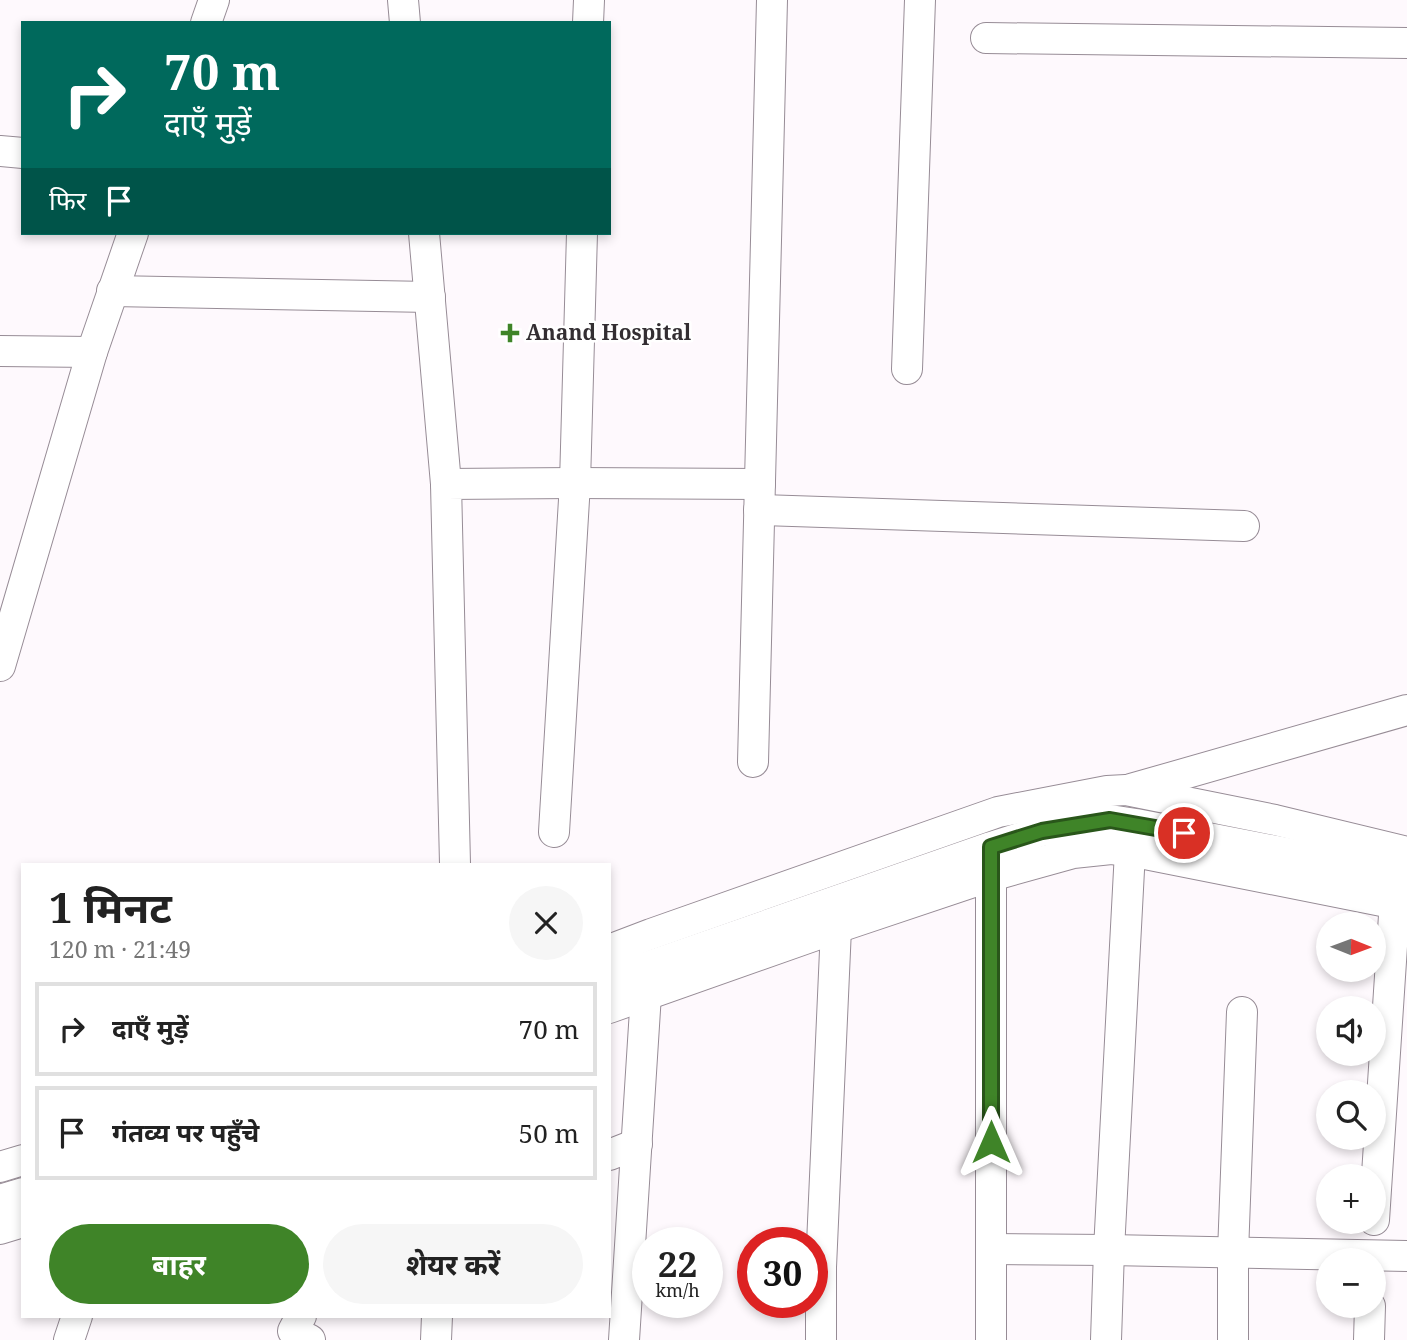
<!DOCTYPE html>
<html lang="hi">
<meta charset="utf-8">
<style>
:root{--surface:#fff;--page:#f6f6f6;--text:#222;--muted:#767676;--line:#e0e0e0;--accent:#3f8428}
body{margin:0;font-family:"Noto Serif","Noto Sans Devanagari",serif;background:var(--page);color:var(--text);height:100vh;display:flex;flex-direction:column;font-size:26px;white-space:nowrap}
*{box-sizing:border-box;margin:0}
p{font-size:23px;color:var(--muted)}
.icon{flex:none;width:38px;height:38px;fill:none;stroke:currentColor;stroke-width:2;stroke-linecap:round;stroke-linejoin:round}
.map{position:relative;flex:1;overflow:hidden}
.drawer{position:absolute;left:21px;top:863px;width:590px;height:455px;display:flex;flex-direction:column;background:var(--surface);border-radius:0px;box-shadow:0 4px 10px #0003}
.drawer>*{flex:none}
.top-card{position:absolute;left:21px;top:21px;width:590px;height:214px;border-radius:0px;box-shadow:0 4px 10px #0003;background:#00695c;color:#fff;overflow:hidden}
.needle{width:46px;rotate:91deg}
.buttons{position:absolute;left:1316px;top:912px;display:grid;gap:14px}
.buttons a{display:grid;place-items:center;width:70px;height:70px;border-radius:50%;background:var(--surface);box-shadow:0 4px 10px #0003;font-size:35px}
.speed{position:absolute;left:632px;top:1227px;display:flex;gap:14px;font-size:35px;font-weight:700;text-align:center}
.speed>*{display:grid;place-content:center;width:91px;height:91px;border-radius:50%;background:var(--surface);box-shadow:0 4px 10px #0003;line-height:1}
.speed small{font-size:18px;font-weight:400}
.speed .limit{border:10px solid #d22;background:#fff;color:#111}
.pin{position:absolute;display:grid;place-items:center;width:60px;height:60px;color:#fff;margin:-30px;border:4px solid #fff;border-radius:50%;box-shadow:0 2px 7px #0007}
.me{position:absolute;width:77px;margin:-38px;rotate:0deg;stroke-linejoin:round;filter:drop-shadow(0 0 5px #0008)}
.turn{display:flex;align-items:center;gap:24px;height:147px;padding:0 28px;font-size:32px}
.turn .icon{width:91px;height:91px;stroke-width:2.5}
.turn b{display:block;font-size:49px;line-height:60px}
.then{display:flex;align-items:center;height:66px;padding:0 28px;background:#0003;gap:14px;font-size:26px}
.round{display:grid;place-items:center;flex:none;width:74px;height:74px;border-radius:37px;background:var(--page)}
.overview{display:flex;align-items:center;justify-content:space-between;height:119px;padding:0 28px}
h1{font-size:42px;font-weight:700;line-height:52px}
.action{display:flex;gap:14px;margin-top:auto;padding:14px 28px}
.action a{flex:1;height:80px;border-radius:42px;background:var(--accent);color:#fff;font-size:28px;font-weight:700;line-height:80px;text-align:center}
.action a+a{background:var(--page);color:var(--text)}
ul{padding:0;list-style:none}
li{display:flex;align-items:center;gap:21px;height:94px;margin:0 14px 10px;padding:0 14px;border:4px solid var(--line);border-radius:0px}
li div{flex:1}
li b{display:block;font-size:26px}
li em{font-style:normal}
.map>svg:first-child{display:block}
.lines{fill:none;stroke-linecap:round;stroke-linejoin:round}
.minor-casing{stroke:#978c96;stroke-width:32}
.minor{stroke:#fff;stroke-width:30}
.route-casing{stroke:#29561a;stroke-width:18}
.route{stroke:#3f8428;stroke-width:12}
.poi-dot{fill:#3f8428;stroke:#fff;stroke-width:2.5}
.labels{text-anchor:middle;stroke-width:5;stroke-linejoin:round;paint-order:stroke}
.poi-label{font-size:21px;font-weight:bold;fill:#332e32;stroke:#fff;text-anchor:start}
</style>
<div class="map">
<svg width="1407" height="1340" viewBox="0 0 1407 1340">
<rect width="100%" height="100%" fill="#fef9fd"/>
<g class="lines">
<g class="minor-casing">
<g id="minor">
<polyline points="403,0 405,23"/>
<polyline points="206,23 214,0"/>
<polyline points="588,23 589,0"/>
<polyline points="986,38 1407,43"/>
<polyline points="0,151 23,153"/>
<polyline points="424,233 446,484"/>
<polyline points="112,291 430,297"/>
<polyline points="0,351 92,352"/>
<polyline points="907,369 920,0"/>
<polyline points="759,510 1244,526"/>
<polyline points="0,666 92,352 133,233"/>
<polyline points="753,762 772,0"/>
<polyline points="1131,789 1407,710"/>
<polyline points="554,832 575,483 582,233"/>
<polyline points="455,864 446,484 575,483 760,484"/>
<polyline points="609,950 651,934 998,812 1107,791 1126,790 1275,820 1407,852"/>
<polyline points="609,980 991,847 1042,831 1089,822 1110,820 1136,824 1302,856 1407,880"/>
<polyline points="609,1008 836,928 991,876 1073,853 1111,849 1130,851 1407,906"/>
<polyline points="609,1155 637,1144"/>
<polyline points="0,1167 23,1160"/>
<polyline points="0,1200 23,1193"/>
<polyline points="1374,1220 1396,885"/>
<polyline points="0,1229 23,1222"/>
<polyline points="991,1249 1109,1250 1407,1256"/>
<polyline points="301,1316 293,1331 310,1340"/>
<polyline points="69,1340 77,1316"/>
<polyline points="436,1340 437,1316"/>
<polyline points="624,1340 646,994 642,978"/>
<polyline points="821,1340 821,1267 836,928"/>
<polyline points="991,1340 991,857"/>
<polyline points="1106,1340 1109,1250 1130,851"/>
<polyline points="1233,1340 1233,1253 1242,1012"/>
<polyline points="1369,1340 1370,1306"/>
</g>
</g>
<use href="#minor" class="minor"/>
</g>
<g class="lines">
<g class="route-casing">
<polyline id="route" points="991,1142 991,847 1042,831 1110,820 1184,833"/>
</g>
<use href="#route" class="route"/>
</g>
<path class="poi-dot" d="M506.5 322.5h7v7h7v7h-7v7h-7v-7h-7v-7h7z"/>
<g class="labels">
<g class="poi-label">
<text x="526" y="340">Anand Hospital</text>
</g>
</g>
</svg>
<div class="buttons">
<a><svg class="needle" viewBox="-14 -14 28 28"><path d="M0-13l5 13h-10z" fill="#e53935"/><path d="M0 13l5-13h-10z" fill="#767676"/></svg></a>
<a><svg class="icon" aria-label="sound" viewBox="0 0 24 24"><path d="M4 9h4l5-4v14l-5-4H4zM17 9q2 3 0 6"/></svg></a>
<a><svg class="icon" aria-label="search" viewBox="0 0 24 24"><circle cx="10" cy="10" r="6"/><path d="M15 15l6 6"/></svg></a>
<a>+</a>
<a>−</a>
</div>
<div class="speed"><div>22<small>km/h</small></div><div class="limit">30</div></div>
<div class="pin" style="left:1184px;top:833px;background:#d93025"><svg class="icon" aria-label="arrive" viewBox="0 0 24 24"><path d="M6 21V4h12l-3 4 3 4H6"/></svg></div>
<svg class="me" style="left:991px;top:1142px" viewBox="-20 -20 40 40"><path d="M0-17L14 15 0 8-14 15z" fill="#3f8428" stroke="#fff" stroke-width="4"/></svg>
<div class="top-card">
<div class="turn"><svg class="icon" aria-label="right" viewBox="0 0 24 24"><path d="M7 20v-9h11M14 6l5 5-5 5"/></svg><div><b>70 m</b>दाएँ मुड़ें</div></div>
<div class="then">फिर<svg class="icon" aria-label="arrive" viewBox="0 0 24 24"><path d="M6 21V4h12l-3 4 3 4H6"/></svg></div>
</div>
<section class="drawer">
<div class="overview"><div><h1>1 मिनट</h1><p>120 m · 21:49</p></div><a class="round"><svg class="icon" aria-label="close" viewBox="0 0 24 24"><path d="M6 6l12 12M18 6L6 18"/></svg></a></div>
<ul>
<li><svg class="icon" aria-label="right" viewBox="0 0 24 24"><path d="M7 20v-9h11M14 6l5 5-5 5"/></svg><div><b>दाएँ मुड़ें</b></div><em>70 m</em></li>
<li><svg class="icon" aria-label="arrive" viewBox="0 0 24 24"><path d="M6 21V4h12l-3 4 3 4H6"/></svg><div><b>गंतव्य पर पहुँचे</b></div><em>50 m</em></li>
</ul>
<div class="action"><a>बाहर</a><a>शेयर करें</a></div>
</section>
</div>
